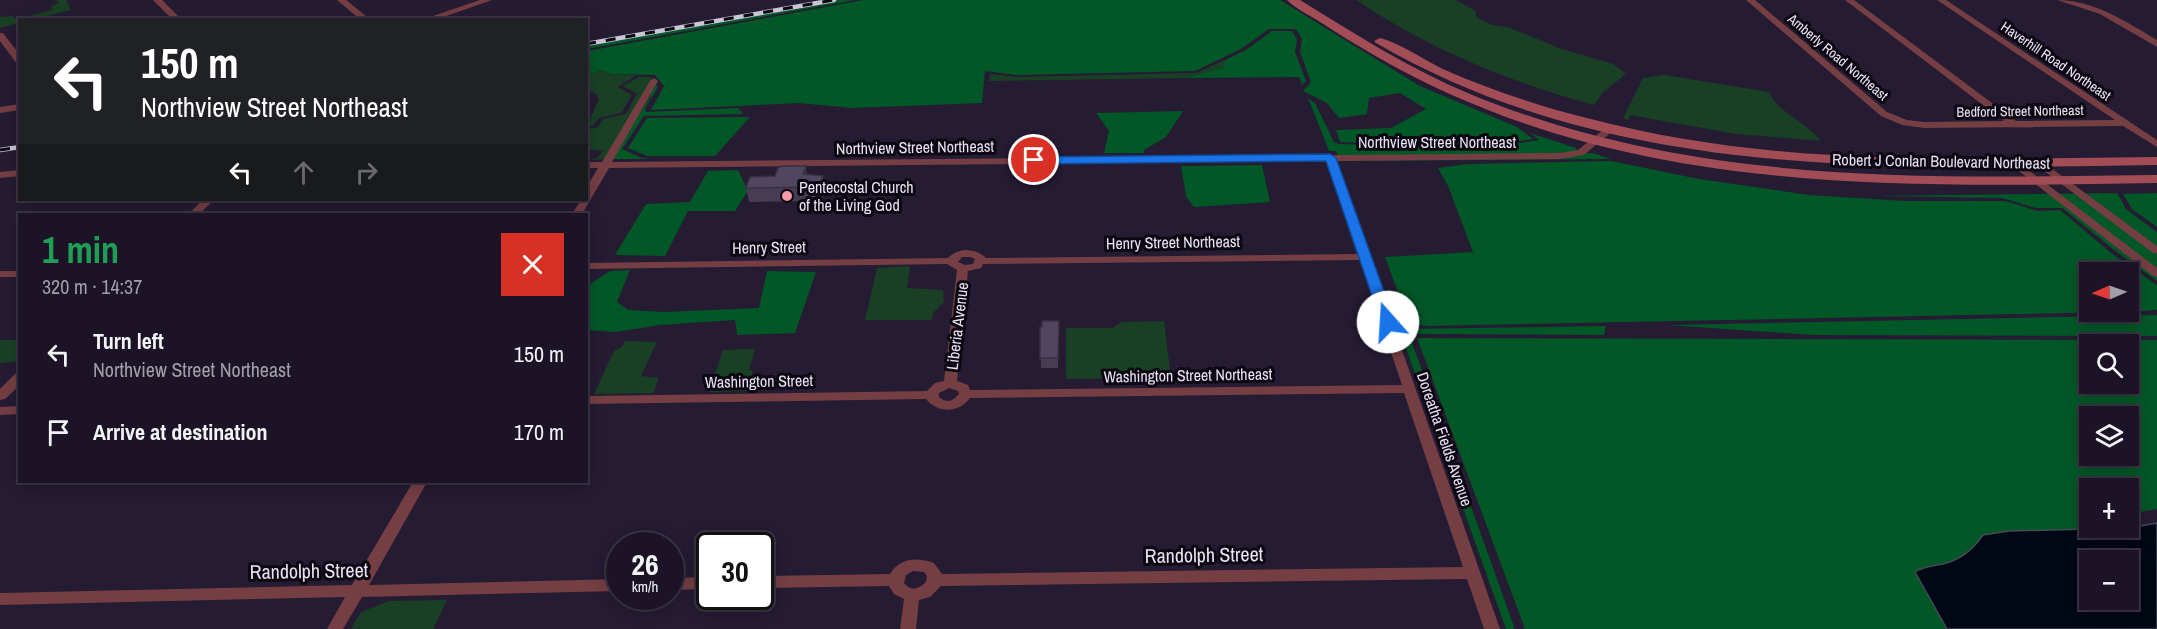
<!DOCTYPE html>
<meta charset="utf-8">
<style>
:root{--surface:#1c1426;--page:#292132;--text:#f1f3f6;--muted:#a09ea7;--line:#3a3343}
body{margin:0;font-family:"Archivo Narrow",sans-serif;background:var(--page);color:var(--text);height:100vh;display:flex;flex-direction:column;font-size:22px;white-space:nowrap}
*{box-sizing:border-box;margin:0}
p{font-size:20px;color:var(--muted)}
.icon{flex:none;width:33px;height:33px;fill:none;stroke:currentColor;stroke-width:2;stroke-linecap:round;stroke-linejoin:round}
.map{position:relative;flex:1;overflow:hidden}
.side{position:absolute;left:18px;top:213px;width:570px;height:270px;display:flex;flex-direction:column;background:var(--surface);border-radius:0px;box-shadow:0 3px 15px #0003,0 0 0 2px var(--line)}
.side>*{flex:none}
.hud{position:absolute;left:18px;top:18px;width:570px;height:183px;border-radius:0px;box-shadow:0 3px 15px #0003,0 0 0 2px var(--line);background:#202124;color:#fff;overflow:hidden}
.needle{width:39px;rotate:268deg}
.controls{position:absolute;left:2079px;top:262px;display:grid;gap:12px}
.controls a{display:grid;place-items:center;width:60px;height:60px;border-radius:0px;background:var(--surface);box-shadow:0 3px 15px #0003,0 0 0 2px var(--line);font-size:30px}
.speed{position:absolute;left:606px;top:532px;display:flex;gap:12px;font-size:30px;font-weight:700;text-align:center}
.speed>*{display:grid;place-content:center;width:78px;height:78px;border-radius:50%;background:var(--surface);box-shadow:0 3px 15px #0003,0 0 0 2px var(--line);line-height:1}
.speed small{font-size:15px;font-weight:400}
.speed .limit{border:3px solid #111;border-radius:9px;background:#fff;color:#111}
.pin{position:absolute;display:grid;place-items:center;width:51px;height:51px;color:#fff;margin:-26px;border:3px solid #fff;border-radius:50%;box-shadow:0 2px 6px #0007}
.me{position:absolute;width:66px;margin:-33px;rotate:341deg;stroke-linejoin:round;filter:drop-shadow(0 0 4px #0008)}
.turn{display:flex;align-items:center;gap:21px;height:126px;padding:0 24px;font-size:27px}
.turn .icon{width:78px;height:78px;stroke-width:2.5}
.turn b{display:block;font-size:42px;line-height:51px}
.lanes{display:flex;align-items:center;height:57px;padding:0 24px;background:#0003;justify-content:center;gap:30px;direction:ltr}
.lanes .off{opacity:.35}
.round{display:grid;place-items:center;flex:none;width:63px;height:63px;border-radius:0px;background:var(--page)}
.overview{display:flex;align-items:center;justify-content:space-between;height:102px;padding:0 24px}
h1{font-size:36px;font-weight:700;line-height:45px;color:#1e9e55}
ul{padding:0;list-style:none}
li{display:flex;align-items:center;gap:18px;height:78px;padding:0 24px}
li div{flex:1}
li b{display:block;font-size:22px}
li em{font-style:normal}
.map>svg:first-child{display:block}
.green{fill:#194024}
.forest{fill:#025727;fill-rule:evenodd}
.water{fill:#000815;stroke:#464958;stroke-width:1.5;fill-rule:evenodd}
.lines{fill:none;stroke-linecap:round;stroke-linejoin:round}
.minor{fill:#743e43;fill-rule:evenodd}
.secondary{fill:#a24d56;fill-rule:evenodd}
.rail-casing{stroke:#cbc5d7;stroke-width:4.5}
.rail{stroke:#0c0812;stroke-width:3;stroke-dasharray:10;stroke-linecap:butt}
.wall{fill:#463c53}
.shaded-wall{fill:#393144}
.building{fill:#514661;stroke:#393144;stroke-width:1.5}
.route{fill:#1a73e8;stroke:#114b97;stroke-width:1.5}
.poi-dot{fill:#f39aa7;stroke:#0c0812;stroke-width:2}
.labels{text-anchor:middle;stroke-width:6;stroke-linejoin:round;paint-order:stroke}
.far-street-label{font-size:14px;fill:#e8e2f3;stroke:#0c0812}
.street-label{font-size:16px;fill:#e8e2f3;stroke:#0c0812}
.poi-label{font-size:16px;fill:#e8e2f3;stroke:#0c0812;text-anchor:start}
.near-street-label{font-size:20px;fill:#e8e2f3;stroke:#0c0812}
</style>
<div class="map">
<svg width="2157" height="629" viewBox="0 0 2157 629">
<rect width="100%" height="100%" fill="#251b33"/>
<g class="green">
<polygon points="56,0 66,0 71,10 34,19 20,20 19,23 0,28 0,17 13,16 16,19 53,10 51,6 59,3"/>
<path d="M1356,0h100l20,11v6l16,8 16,2 51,21 54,16 13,10 -23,18 -9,13c-85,-23 -165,-56 -238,-105z"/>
<polygon points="1225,60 1223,68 1186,78 989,81 990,74 1016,77 1196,73"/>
<polygon points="601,70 612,74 636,75 618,87 632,95 621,113 599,118 593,126 587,126 599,99 595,93 587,90 587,76"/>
<path d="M1664,75l105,17c10,22 37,29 52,49l-85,-7 -106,-19 -2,5 -5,-2 20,-40z"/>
<polygon points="639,77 650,77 651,98 605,159 587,160 597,158 603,151 587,149 586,130 598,127 603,119 626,114 637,94 623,86"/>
<polygon points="910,266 907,288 943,290 944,302 934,312 931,320 865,320 877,268"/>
<polygon points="1164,321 1171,378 1066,379 1066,328 1113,328 1121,322"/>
<polygon points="0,340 19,340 19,361 0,363"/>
<polygon points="625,341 657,342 641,376 659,378 653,393 594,394 614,351 622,347"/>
<polygon points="755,349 749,370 753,371 747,391 709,392 723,350"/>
<polygon points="447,600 433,629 351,629 361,612 389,601"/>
</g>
<g class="forest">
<polygon points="829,0 855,0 587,49 587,44"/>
<polygon points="864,0 1280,0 1420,86 1517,127 1533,139 1487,146 1340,142 1336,130 1391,128 1426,109 1400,93 1369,98 1367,114 1339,118 1327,103 1303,91 1311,82 1300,52 1302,39 1296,29 1269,29 1241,49 1195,71 1016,75 985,71 982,103 852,108 799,103 651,110 664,86 655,75 612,74 601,70 587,76 587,67 591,65 587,61 587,51"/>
<polygon points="1272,31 1292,31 1297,39 1295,52 1306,81 1302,85 1299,77 1186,78 1223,68 1225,60 1246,50"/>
<polygon points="650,77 658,87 645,109 646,112 738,108 743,114 644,116 622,149 642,158 652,159 605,159 651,98"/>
<polygon points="1308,98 1315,103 1334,142 1339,144 1490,148 1539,140 1530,133 1576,148 1578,153 1592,153 1611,159 1340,161 1336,151 1329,151"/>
<polygon points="1183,111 1166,137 1144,150 1144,153 1104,153 1109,131 1096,113"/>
<polygon points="750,117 715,156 647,156 628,148 647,118"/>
<polygon points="1611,161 1699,179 1809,195 1905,201 2005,201 2038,211 2060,210 2111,253 2157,285 2157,310 2129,312 2128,273 2090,273 2090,312 2126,312 1424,326 1408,319 1385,257 1473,252 1448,186 1438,168 1468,164"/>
<polygon points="1262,165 1270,202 1194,207 1186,196 1181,166"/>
<polygon points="738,170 748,191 735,211 688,211 665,256 615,255 646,204 690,202 708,171"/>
<polygon points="2117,193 2126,209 2157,232 2157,281 2118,253 2062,208 2036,208 2002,198 1875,196"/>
<polygon points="2157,193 2157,227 2132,209 2123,194"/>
<polygon points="630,270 617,302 628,310 664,312 759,308 767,271 816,272 795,333 737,335 735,320 660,325 616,332 587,330 587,286 610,271"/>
<polygon points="2157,315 2157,336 1815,335 1667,325"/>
<polygon points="1606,326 1604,335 1416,334 1410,337 1515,629 1506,629 1399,329"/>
<path d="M1417,338l740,2v169l-28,5 -1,-25h-38l-1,39 -106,7c-9,13 -23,25 -40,29 -11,2 -19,1 -28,8l32,57h-422zM2090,345h38v39h-38zM2090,417h38v39h-38z"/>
</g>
<path class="water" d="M2157,523v106h-210l-32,-57c9,-6 18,-6 28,-8 17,-4 31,-16 40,-29l26,-4 119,-3zM2090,561h38v39h-38z"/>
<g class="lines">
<g class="minor">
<polygon points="153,0 162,0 182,20 173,20"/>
<polygon points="337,0 346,0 371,20 361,20"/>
<polygon points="480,0 492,0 435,20 421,20"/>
<polygon points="1746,0 1755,0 1887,112 1907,120 1924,122 2004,121 1845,0 1854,0 2016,121 2115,120 1937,0 1946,0 2157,140 2157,147 2123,126 1924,128 1902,125 1881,116"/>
<path d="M2057,0c38,0 69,22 100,40v7l-57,-33z"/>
<polygon points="0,33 3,33 20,55 20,64 17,64 0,41"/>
<path d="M654,78l4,3 -46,81 948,-9 18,-3 30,-24h6v4l-30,25 -24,4 -224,2 33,93 3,3 -2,2 130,370h-16l-17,-50 -526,7 -11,11 -11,3 -3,29h-16l4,-30 -10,-5 -5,-8 -129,2v-12l130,-2c10,-16 27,-17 44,-11l8,11 521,-7 -59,-174 -434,5c-11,15 -32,16 -44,1l-340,5v-8l341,-5 8,-8 9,-2 13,-111 -10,-6 -361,5v-6l362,-5c11,-11 27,-10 38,0l371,-4 -31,-93 -717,7 -27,46h-10l9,-14h5v-12l12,-20h-12v-6h16l48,-81zM962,257h8l5,2 -2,5 -8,1 -7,-3zM1360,260l42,125 -432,5 -2,-5 -11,-4 11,-110 13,-3 2,-4zM949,388l9,3 1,3c-6,7 -12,10 -20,3v-4zM913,571l11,1 3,4 -1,6c-7,7 -15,10 -22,1l2,-8z"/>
<polygon points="20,104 20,110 0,113 0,107"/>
<polygon points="2014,159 2157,268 2157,277 2153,276 2010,164 2010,160"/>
<polygon points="2039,159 2157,246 2157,254 2153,253 2035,164 2035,160"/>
<polygon points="20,170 20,176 0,178 0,172"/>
<polygon points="203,200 214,200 199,214 188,214"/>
<rect x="0" y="271" width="20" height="6"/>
<polygon points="20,373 20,385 5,399 0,400 0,389 15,374"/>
<polygon points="20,406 20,414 0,415 0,407"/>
<polygon points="413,482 427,482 369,585 620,579 620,591 362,597 343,629 327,629 345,597 0,605 0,593 352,585"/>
<polygon points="710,577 710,589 670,590 670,578"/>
</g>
<g class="secondary">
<path d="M1287,0h13c55,34 110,69 170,94 223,92 451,84 687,81v8c-268,4 -536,13 -778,-125 -21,-12 -42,-25 -62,-38 -10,-6 -22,-12 -30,-20z"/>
<path d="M1380,38c18,4 46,23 65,32 46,20 94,36 142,48 187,50 379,41 570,39v8c-264,4 -544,16 -781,-122l-2,-2z"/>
</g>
<g class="rail-casing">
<g id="rail">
<polyline points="586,44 834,0"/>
<polyline points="0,150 20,147"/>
</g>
</g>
<use href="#rail" class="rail"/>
</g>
<g class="wall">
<polygon points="807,175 825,190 822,201 749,202 746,188 775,176"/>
<polygon points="1059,321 1058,368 1041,368 1040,327 1042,327"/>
</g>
<g class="shaded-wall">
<polygon points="806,166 808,180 803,174"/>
<polygon points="823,176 825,190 822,201 820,187"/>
</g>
<g class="building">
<polygon points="783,166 806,166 803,174 823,176 820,187 746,188 750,177 775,176 778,168"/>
<polygon points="1042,321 1059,321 1058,358 1040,358 1040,327 1042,327"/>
</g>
<polygon class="route" points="1330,154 1336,158 1395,322 1393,325 1388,327 1381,322 1326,161 1034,164 1028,160 1034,157"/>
<circle class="poi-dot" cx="787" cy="196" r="6"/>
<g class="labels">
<g class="far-street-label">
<text transform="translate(1838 57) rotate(40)" y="5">Amberly Road Northeast</text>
<text transform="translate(2056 61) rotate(34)" y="5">Haverhill Road Northeast</text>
<text transform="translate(2020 111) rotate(-1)" y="5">Bedford Street Northeast</text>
</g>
<g class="street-label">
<text x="1437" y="148">Northview Street Northeast</text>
<text transform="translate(915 147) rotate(-1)" y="6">Northview Street Northeast</text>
<text transform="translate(1941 161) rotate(1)" y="6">Robert J Conlan Boulevard Northeast</text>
<text transform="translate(1173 242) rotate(-1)" y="6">Henry Street Northeast</text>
<text transform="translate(769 247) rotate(-1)" y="6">Henry Street</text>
<text transform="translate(957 326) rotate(-83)" y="6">Liberia Avenue</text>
<text transform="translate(1188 375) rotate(-1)" y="6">Washington Street Northeast</text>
<text transform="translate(759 381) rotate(-1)" y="6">Washington Street</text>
<text transform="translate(1445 439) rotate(71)" y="6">Doreatha Fields Avenue</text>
</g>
<g class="poi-label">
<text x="799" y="193">Pentecostal Church<tspan x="799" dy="18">of the Living God</tspan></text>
</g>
<g class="near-street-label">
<text transform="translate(1204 555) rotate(-1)" y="7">Randolph Street</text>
<text transform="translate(309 571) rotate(-1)" y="7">Randolph Street</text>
</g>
</g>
</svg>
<div class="controls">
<a><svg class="needle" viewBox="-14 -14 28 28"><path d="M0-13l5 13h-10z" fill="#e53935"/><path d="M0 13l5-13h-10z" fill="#a09ea7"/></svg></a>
<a><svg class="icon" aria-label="search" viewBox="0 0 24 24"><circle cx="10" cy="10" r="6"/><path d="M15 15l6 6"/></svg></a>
<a><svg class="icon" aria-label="layers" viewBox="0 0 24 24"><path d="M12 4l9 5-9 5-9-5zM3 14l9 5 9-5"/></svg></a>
<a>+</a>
<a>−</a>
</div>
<div class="speed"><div>26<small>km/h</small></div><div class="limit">30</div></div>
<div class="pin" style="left:1034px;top:160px;background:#d93025"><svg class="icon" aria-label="arrive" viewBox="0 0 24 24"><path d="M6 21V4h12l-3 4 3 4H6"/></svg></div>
<svg class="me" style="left:1388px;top:322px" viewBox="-20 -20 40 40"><circle r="19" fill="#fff"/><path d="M0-13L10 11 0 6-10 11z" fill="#1a73e8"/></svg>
<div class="hud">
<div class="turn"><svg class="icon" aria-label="left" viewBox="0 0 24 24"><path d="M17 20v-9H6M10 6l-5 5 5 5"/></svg><div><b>150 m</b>Northview Street Northeast</div></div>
<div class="lanes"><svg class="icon" aria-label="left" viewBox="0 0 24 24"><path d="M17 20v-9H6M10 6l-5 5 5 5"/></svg><svg class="icon off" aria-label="ahead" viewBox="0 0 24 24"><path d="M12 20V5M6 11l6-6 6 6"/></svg><svg class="icon off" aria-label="right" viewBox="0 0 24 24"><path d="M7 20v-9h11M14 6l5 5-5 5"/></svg></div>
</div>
<section class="side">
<div class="overview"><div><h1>1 min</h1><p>320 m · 14:37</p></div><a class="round" style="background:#d93025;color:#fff"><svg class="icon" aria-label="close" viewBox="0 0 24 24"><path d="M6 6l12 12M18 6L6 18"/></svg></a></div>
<ul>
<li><svg class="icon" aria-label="left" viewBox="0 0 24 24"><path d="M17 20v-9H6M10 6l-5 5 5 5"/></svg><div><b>Turn left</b><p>Northview Street Northeast</p></div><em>150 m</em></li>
<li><svg class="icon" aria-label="arrive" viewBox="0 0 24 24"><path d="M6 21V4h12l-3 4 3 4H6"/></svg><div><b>Arrive at destination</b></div><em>170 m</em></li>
</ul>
</section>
</div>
